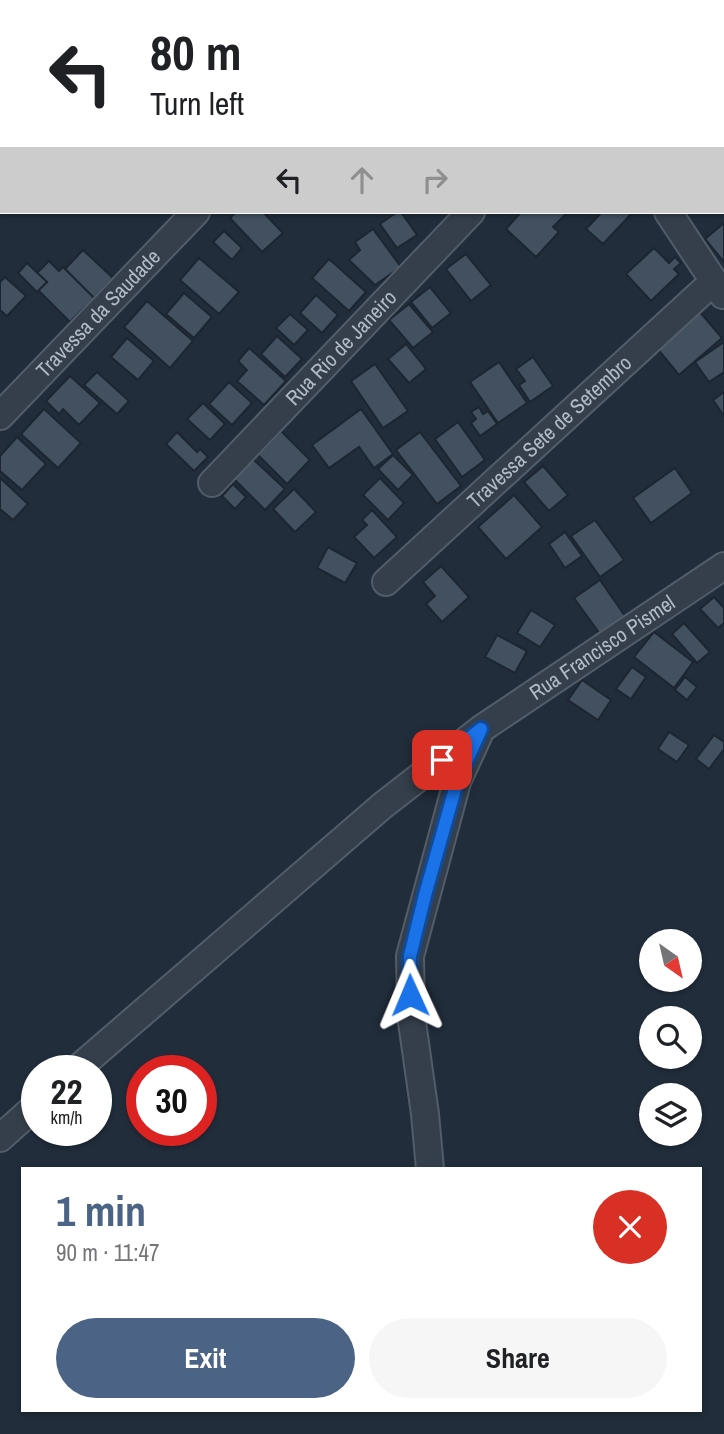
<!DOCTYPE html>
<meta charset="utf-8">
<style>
:root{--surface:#fff;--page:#f6f6f6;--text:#202124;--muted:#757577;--accent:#4b6385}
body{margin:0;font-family:"Archivo Narrow",sans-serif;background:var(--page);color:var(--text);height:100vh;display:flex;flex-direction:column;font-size:26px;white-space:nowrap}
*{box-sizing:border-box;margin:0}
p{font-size:23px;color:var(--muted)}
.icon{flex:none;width:38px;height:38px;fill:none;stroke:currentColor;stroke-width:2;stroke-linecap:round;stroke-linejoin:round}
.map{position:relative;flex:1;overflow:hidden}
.side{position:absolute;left:21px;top:1167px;width:681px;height:245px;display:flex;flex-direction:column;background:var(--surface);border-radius:0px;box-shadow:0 2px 5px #0004}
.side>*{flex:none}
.top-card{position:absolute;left:0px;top:0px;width:724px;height:214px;box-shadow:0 2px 5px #0004;background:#fff;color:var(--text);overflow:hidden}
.needle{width:46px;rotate:146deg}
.controls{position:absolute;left:639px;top:929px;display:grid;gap:14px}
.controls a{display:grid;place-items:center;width:63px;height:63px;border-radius:50%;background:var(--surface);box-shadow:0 2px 5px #0004;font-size:35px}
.speed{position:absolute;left:21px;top:1055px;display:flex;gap:14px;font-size:35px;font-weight:700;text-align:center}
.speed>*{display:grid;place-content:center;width:91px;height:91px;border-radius:50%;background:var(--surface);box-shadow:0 2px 5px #0004;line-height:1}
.speed small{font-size:18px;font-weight:400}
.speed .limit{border:10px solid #d22;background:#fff;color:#111}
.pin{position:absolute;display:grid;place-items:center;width:60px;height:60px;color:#fff;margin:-30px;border-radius:14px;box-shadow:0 4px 10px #0006}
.me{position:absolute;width:77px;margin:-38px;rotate:359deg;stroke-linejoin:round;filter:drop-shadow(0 0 5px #0008)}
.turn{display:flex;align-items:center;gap:24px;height:147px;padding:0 35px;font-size:32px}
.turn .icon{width:91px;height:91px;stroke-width:2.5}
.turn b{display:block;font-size:49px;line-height:60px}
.lanes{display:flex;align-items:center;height:66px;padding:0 35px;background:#0003;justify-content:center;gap:35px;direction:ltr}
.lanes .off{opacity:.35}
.round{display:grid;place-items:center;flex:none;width:74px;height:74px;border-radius:37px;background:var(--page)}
.summary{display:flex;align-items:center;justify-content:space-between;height:119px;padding:0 35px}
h1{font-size:42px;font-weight:700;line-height:52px;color:var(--accent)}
.cta{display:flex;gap:14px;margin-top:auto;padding:14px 35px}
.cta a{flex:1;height:80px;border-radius:42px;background:var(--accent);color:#fff;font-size:28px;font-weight:700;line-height:80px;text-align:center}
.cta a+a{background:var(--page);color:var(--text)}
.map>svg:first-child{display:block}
.building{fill:#425060;stroke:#1c2632;stroke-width:2}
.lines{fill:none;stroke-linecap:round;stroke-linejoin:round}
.street-casing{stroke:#535d69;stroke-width:30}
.secondary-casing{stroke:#535d69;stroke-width:40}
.street{stroke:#353f4b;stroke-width:26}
.secondary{stroke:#424e5e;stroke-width:37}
.route-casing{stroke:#114b97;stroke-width:18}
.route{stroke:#1a73e8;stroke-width:12}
.labels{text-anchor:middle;stroke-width:5;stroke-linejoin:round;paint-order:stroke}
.street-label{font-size:21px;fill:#b0bac7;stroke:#1a2430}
</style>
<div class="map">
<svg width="724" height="1434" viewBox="0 0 724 1434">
<rect width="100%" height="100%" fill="#212d3b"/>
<g class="building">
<polygon points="163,0 206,0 208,2 165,2"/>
<polygon points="450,0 485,0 486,2 452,2"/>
<polygon points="586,0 678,0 679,2 583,2"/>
<polygon points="0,161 2,162 2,208 0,207"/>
<polygon points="236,212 263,212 283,233 262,252 230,218"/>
<polygon points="397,212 401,212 417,235 397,248 380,224"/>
<polygon points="521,212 568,212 553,227 559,232 536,257 506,229"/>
<polygon points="602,212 633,212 603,244 586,229"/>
<polygon points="724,223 724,262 705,239"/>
<polygon points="373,229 401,267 375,285 349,260 360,250 355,242"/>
<polygon points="224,231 242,248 232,260 213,242"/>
<polygon points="654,248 669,263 675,257 681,263 674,269 679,274 651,301 626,274"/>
<polygon points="83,250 113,278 94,298 65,269"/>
<polygon points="466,254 491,285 471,301 446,269"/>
<polygon points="199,258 239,292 219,314 180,280"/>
<polygon points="329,259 366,292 349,311 312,278"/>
<polygon points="49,261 59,271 63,267 94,298 70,322 38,290 47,282 37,273"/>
<polygon points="27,263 47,282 37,292 18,273"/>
<polygon points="5,277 26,296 7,316 0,310 0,282"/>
<polygon points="430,287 451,313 432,328 411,302"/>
<polygon points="184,293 212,317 194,338 166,314"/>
<polygon points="316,295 338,315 322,333 300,313"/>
<polygon points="147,301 193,341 170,368 124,327"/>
<polygon points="409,304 433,332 413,348 389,320"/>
<polygon points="699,311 722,338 679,375 656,347"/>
<polygon points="290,314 308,330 294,345 276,328"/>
<polygon points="277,336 302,359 285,377 261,354"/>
<polygon points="127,338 154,361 138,380 111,357"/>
<polygon points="724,342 724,372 709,382 695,362"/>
<polygon points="406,344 426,369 409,383 388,359"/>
<polygon points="249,348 286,381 264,405 237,381 247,370 238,361"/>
<polygon points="533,357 553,386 530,402 519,385 525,381 516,369"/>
<polygon points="499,362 527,403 498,423 470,382"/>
<polygon points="375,364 408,411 383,428 351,381"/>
<polygon points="97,372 129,401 117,414 84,385"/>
<polygon points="70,376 100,403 79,425 63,409 59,414 46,401"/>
<polygon points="229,382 252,403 232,425 209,404"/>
<polygon points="724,392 724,416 713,400"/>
<polygon points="203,403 225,424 210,440 187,419"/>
<polygon points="479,407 483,414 488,411 497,424 480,436 471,423 476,419 471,412"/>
<polygon points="44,409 81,443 58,468 21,434"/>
<polygon points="361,409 393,454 374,468 359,447 329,468 312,445"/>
<polygon points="458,422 485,460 462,477 435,439"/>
<polygon points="281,431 310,460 287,484 258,455"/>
<polygon points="177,432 197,452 200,449 208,457 194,471 166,444"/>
<polygon points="420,432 461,486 437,504 396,450"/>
<polygon points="17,437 46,464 22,490 0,471 0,456"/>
<polygon points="393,455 413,475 398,490 378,469"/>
<polygon points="253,459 285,489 265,510 234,479"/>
<polygon points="543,466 568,495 549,511 524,482"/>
<polygon points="675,468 692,493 651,523 633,498"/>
<polygon points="0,478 28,504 13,520 0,509"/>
<polygon points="380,478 404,503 388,520 363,495"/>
<polygon points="233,484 246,497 235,509 222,496"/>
<polygon points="294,489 316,512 295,532 273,509"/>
<polygon points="514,495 542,527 506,559 478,527"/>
<polygon points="372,510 397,537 374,558 354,537 367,525 362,520"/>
<polygon points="595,520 624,560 600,577 571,536"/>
<polygon points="565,532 582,556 565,568 549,544"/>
<polygon points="328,547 357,563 345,583 317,568"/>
<polygon points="441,566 469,597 442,622 426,604 435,596 423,582"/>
<polygon points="600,580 625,616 600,634 574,598"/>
<polygon points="714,597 724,608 724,623 718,628 700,609"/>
<polygon points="531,610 555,625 540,647 517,633"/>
<polygon points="684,623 710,652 697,663 672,634"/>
<polygon points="654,632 693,662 674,688 634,657"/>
<polygon points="497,635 527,651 515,673 485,657"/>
<polygon points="632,667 646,677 631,699 616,689"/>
<polygon points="685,677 697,687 687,700 675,690"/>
<polygon points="582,680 611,700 598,720 568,700"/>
<polygon points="669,732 689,745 677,762 658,749"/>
<polygon points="714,735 724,742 724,749 709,769 696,759"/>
</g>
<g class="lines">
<g class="street-casing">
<g id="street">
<polyline points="106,2 108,0"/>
<polyline points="397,2 399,0"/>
<polyline points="0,50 2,51"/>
<polyline points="0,117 2,115"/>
<polyline points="668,212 723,295"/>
<path id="s1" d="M0,416l196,-204"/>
<path id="s2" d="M212,483l259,-271"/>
<path id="s3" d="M386,582l328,-301"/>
<path id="s4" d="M75,1071l307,-265 99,-77 243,-163"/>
<polyline points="0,1138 37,1105"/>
<polyline points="430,1169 425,1114 411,1015 410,956 457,782 479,734"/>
</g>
</g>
<g class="secondary-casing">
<g id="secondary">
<polyline points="524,0 525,2"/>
<polyline points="716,2 719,0"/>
</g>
</g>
<use href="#street" class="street"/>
<use href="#secondary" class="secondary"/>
</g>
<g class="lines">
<g class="route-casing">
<polyline id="route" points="410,995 410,956 425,895 457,782 481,729 442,760"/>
</g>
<use href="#route" class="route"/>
</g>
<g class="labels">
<g class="street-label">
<text dy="7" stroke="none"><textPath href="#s1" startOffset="142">Travessa da Saudade</textPath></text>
<text dy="7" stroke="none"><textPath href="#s2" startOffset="187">Rua Rio de Janeiro</textPath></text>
<text dy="7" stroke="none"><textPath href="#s3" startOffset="222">Travessa Sete de Setembro</textPath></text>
<text dy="7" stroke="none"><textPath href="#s4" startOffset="677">Rua Francisco Pismel</textPath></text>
</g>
</g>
</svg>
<div class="controls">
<a><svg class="needle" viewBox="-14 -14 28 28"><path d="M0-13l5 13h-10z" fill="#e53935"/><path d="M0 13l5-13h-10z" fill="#757577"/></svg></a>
<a><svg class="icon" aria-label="search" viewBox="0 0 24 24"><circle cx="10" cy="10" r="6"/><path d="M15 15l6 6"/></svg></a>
<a><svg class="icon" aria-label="layers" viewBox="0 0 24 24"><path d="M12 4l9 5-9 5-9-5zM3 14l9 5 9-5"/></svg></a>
</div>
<div class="speed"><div>22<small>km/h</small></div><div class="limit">30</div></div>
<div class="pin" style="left:442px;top:760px;background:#d93025"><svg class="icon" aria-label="arrive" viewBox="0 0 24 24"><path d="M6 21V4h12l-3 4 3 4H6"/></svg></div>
<svg class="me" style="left:410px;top:995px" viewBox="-20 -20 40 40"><path d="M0-17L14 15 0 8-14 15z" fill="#1a73e8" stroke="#fff" stroke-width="4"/></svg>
<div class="top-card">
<div class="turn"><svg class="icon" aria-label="left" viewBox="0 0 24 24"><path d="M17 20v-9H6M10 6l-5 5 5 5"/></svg><div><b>80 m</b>Turn left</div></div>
<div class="lanes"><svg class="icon" aria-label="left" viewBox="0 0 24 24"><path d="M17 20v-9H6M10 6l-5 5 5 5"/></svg><svg class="icon off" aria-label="ahead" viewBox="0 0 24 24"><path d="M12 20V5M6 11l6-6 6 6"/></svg><svg class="icon off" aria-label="right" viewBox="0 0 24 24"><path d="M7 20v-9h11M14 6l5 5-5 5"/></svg></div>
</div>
<section class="side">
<div class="summary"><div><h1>1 min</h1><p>90 m · 11:47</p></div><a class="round" style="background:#d93025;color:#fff"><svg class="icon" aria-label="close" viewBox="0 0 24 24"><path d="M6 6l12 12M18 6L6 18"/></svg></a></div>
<div class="cta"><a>Exit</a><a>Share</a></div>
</section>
</div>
